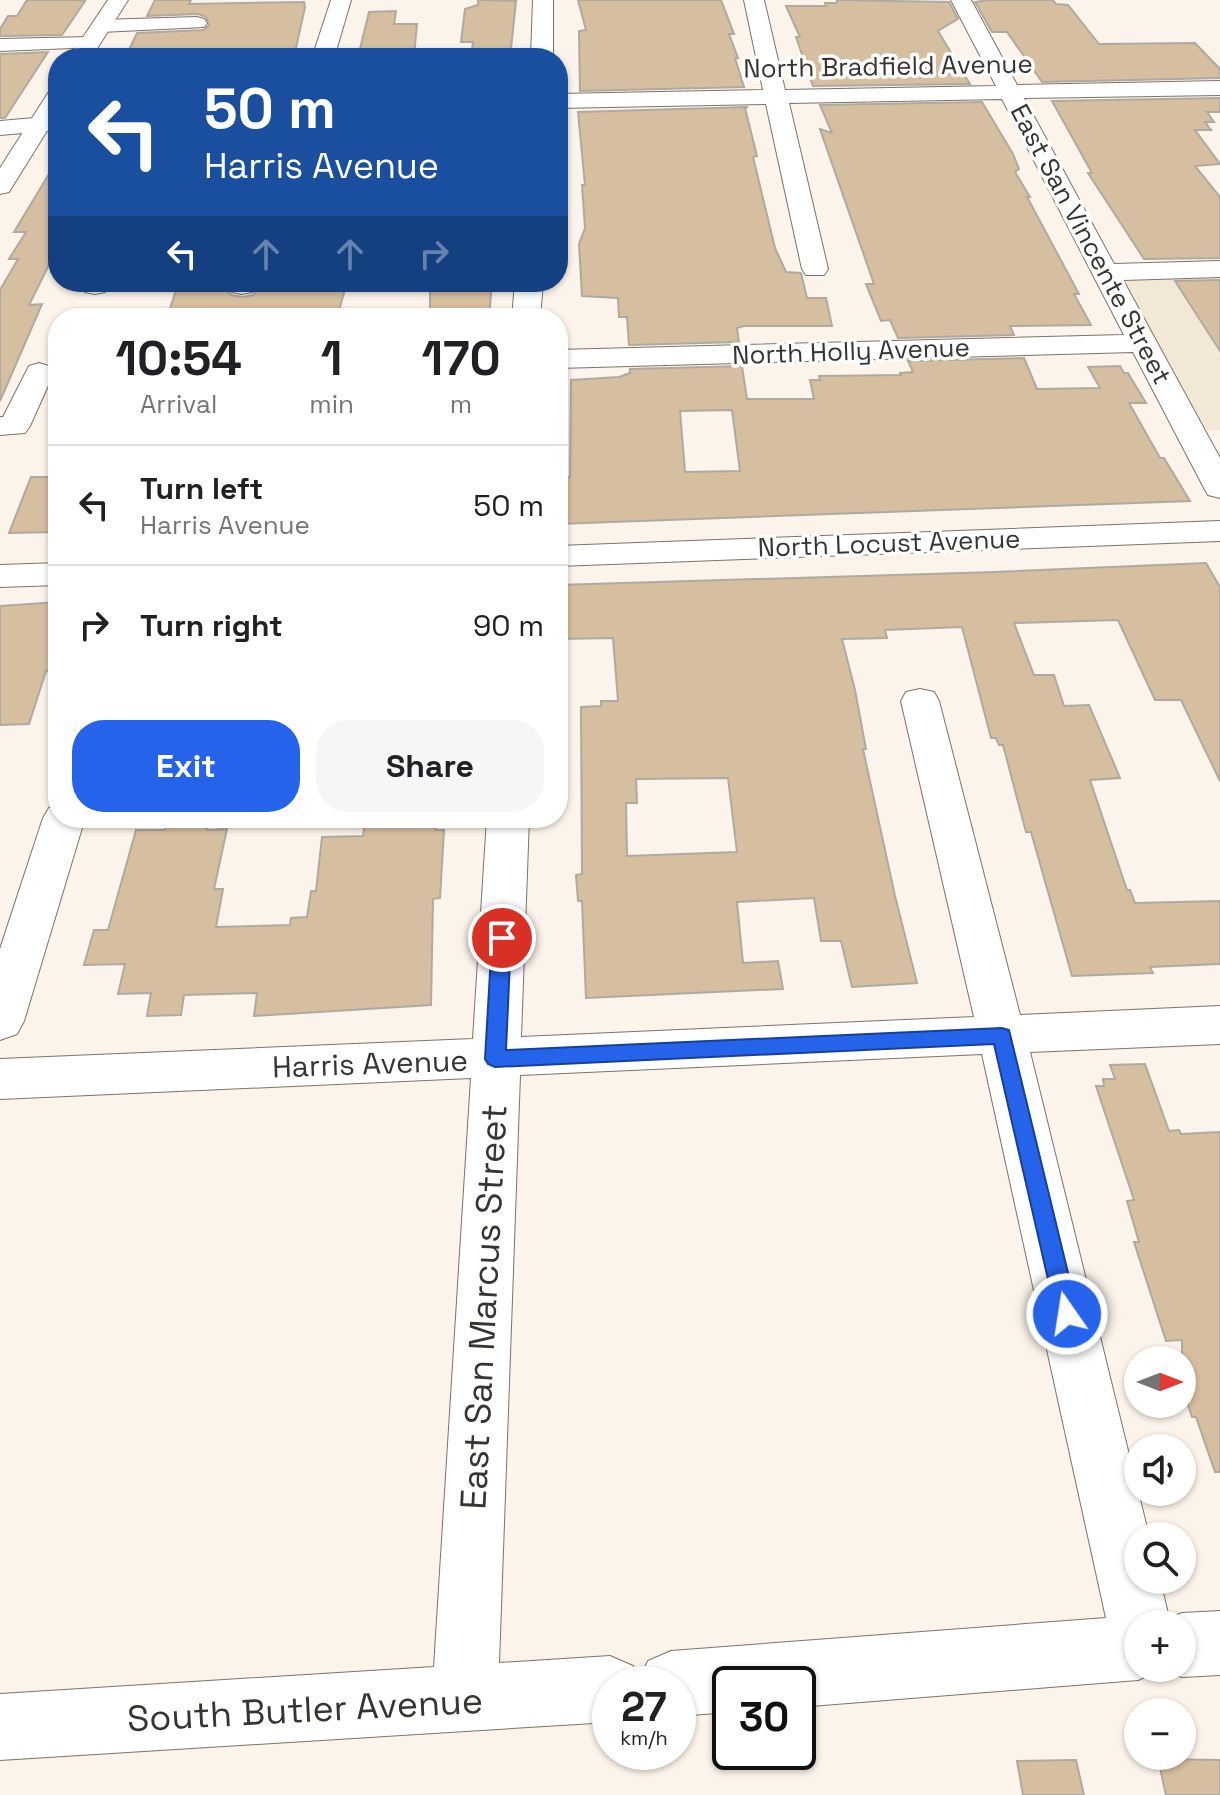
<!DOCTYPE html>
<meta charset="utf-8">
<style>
:root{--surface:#fff;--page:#f6f6f6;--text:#202124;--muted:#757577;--line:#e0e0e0;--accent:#2563eb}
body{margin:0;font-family:"Space Grotesk",sans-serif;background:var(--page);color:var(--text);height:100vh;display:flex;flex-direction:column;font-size:30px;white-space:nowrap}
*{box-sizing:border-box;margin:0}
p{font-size:26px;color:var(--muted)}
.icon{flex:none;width:44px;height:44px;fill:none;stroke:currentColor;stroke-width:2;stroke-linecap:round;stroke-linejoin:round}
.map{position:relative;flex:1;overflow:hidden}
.panel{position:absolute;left:48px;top:308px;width:520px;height:520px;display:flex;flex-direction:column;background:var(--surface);border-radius:32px;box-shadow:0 2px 6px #0004}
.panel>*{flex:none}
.hud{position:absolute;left:48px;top:48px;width:520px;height:244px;border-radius:32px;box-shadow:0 2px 6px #0004;background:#1a4fa0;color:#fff;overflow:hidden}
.needle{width:52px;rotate:90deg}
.tools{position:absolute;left:1124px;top:1346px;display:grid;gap:16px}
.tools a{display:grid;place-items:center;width:72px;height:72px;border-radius:50%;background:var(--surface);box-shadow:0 2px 6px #0004;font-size:40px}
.speed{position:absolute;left:592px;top:1666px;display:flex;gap:16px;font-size:40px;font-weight:700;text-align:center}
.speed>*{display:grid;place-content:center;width:104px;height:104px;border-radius:50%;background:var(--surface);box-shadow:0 2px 6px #0004;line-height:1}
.speed small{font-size:20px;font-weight:400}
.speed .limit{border:4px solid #111;border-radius:12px;background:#fff;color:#111}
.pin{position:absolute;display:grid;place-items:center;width:68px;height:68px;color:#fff;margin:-34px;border:4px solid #fff;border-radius:50%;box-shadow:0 2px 8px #0007}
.me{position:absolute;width:88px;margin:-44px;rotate:347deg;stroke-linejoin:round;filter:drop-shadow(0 0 6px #0008)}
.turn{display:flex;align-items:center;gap:28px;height:168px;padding:0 24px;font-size:36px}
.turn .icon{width:104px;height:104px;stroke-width:2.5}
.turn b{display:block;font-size:56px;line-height:68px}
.lanes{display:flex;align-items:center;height:76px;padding:0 24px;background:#0003;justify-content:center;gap:40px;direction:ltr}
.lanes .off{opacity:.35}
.eta{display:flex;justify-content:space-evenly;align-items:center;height:136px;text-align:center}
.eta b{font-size:48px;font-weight:700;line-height:56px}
.action{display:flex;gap:16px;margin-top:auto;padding:16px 24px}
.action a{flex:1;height:92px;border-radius:32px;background:var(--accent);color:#fff;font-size:32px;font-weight:700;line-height:92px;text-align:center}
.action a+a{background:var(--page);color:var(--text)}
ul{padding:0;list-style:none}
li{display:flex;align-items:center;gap:24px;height:120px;padding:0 24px;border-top:2px solid var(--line)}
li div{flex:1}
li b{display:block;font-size:30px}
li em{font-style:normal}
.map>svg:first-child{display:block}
.built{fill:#f3e7d6}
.building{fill:#d6bfa0;stroke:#b0a99f;stroke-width:2;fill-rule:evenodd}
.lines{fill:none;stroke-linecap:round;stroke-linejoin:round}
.minor-casing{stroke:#7b746b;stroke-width:2}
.major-casing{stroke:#7b746b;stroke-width:2}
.minor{fill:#fff;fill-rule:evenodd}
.major{fill:#fff;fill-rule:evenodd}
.route{fill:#2563eb;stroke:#184099;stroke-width:2}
.labels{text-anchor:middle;stroke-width:7;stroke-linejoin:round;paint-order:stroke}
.far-street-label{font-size:26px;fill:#383531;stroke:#fff}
.street-label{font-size:30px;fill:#383531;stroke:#fff}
.near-street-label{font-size:36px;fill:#383531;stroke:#fff}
</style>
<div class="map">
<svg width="1220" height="1795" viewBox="0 0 1220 1795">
<rect width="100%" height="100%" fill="#fcf4ea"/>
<polygon class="built" points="1220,269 1220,430 1190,431 1106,272"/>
<g class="building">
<polygon points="27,0 77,0 85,1 62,35 0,36 0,29 8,16 17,16"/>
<polygon points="155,0 191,0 189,4 304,2 305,7 294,57 125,58 137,33 204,30 209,25 206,17 198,14 147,16"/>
<polygon points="478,0 516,1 510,58 471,58 473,42 461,42 465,9 478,5"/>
<polygon points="578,0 721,0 734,34 729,34 738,58 735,58 744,87 580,91 579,31 586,30"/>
<polygon points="837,0 949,2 958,19 938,31 970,84 813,86 796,37 800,37 786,6 826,6 825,3 837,3"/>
<polygon points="989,0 1053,0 1056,4 1068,5 1099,44 1195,43 1220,69 1220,78 1042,82 1007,32 992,32 975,2"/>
<polygon points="396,11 394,24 417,24 414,56 358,57 369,12"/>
<polygon points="48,52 5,118 0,118 0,54"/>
<polygon points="1220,98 1220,112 1207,112 1214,122 1205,122 1211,130 1195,130 1220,164 1195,166 1220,197 1220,258 1144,259 1088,173 1092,173 1052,101"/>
<polygon points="982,102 1013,154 1019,169 1015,172 1030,197 1027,197 1079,294 1074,294 1091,325 1010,326 1014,335 898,338 890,320 881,321 866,284 874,284 820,129 832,133 820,105"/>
<polygon points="748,107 745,108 757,156 753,157 775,248 786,272 801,273 807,298 826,298 832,326 744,326 737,328 739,342 629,345 627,317 619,317 618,298 582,296 579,244 585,228 582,185 585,185 578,112"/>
<polygon points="58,159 58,247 29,305 42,304 0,401 0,290 18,259 9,259 26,232 14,232"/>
<polygon points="1220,280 1220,351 1175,281"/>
<polygon points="296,282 347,282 337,318 167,318 177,287 225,287 231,295 243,297 253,295 259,287 295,285"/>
<polygon points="430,282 492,283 489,318 430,318"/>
<path d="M1024,358l13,31 63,-1 -12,-21 32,-1 4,7h4l18,30h-17l31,55h4l26,43 -632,23v-47h12l1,-97 48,-3 11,-4v-4l112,-3 5,33h67l-4,-19h10l-1,-4 82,-1 -1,-2 13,-1 -5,-11zM732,410l8,61 -55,1 -5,-61z"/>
<polygon points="31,477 58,477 58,532 9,533"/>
<path d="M1206,563l14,24v194l-39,-81h-26l-37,-80 -104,3 20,52h20l10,31 25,-1 31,73 -30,2 37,110h3l5,13 85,-2v63l-70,3 3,6 -81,3 -41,-144h-5l-23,-87h-4l-3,-7h-5l-29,-111 -77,3 2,8 -45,1 13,51 11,59h-3l32,147 22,87 -65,4 -11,-46h-20l-7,-43 -77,4 6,61 35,-2 5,28 -197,9 -4,-97h-4l-2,-26 6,-1 -1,-167 20,-1v-5h17l-5,-63 -55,1v-54l437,-13zM728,778l9,74 -110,4 -1,-53h11l-1,-24z"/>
<polygon points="58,602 58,672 46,671 29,724 0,725 0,606"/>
<polygon points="169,818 210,818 207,830 227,829 214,889 223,889 216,927 290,925 291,918 307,917 311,891 316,891 322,837 363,836 365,818 437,818 436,830 444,830 440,898 433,899 431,1005 254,1016 257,993 184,995 181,1015 147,1016 151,993 118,994 125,964 84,965 94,930 108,930 136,830 165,830"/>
<polygon points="1145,1064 1169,1131 1179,1130 1181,1134 1220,1132 1220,1472 1215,1472 1196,1417 1192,1417 1182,1387 1182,1340 1166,1341 1134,1242 1139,1242 1127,1201 1134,1200 1096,1086 1104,1086 1103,1079 1115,1079 1110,1065"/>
<polygon points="1158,1759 1220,1760 1220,1795 1166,1795"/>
<polygon points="1076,1760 1084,1795 1023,1795 1017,1761"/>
</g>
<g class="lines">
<g class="minor-casing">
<g id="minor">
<polygon points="331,0 351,0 334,58 312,58"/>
<polygon points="533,0 553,0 553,58 531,58"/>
<polygon points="744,0 764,0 785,90 996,86 951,0 971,0 1017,85 1220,81 1220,95 1024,98 1114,264 1220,261 1220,277 1123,280 1220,458 1220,498 1208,495 1204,488 1133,352 558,368 558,350 1124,335 1002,99 789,103 828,269 824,275 806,275 802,269 766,104 558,108 558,94 763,90"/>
<polygon points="197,17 204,19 207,23 204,27 101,32 91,26 101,20"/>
<polygon points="89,37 96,39 99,43 96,47 0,51 0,39"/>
<polygon points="58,116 58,130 0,135 0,121"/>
<polygon points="83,282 111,282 105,292 95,294 85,292 81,286"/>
<polygon points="230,282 258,282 252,292 242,294 232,292 228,286"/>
<polygon points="515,282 543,282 540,318 512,318"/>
<polygon points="39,363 49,366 54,372 30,426 25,433 0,435 0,417 3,417 29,366"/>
<polygon points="1220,521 1220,541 558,566 558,546"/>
<polygon points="58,563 58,585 0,587 0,565"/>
<path d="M920,689l14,3 5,9 81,314 200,-9v38l-190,8 119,484h-11v44h22l9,38 13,-5 38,-2v64l-38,2 -20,-8 -24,11 -340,27v-23h-68v28l-52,4v-32h-68v38l-610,38v-66l434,-27 37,-589 -471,21v-40l473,-20 14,-221h42l-8,219 453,-20 -73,-316 5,-9zM982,1054l124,564 -435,33 -23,10 -9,20 -6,-15 -23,-10 -111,7 21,-588zM1138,1624h44v44h-44z"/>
<polygon points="58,805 58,818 85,818 24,1021 17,1034 0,1040 0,949 43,818 49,808"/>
</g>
</g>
<g class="major-casing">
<g id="major">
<polygon points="108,0 128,0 91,58 69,58"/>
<polygon points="58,88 58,113 9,192 0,194 0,168 50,90"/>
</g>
</g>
<use href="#minor" class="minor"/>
<use href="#major" class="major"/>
</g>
<polygon class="route" points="502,931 511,938 506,1050 1002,1028 1009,1030 1078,1314 1075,1322 1067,1325 1059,1322 1056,1314 994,1044 495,1067 488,1064 485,1059 492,938"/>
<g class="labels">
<g class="far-street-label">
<text transform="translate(888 66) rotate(-1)" y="9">North Bradfield Avenue</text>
<text transform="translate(1091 244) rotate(62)" y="9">East San Vincente Street</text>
<text transform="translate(851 351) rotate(-2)" y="9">North Holly Avenue</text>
<text transform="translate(889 543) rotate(-2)" y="9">North Locust Avenue</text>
</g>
<g class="street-label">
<text transform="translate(370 1064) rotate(-2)" y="10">Harris Avenue</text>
</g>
<g class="near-street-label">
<text transform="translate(483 1307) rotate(-87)" y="13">East San Marcus Street</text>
<text transform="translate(305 1709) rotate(-3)" y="13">South Butler Avenue</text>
</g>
</g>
</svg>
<div class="tools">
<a><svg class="needle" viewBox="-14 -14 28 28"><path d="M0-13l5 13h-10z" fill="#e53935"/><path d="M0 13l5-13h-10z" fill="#757577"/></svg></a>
<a><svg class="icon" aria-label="sound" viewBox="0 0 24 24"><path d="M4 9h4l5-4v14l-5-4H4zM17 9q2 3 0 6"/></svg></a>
<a><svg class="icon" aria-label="search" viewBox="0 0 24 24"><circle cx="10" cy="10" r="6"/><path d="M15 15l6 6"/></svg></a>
<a>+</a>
<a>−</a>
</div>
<div class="speed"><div>27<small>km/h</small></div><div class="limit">30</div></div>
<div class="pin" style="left:502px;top:938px;background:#d93025"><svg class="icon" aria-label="arrive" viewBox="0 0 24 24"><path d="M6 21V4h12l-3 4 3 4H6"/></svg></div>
<svg class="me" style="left:1067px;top:1314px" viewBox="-20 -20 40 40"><circle r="17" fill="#2563eb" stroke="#fff" stroke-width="3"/><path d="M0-11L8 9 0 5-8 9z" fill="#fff"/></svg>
<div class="hud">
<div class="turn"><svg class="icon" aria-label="left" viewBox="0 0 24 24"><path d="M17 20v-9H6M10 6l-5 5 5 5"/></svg><div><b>50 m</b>Harris Avenue</div></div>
<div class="lanes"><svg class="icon" aria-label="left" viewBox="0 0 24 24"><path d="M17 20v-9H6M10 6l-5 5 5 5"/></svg><svg class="icon off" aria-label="ahead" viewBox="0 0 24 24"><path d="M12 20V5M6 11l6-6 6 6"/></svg><svg class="icon off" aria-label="ahead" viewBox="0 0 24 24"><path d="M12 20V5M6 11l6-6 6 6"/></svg><svg class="icon off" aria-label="right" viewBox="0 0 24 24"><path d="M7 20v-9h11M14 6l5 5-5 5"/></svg></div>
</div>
<section class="panel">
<div class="eta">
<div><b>10:54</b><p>Arrival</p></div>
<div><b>1</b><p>min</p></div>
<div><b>170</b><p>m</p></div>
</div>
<ul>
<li><svg class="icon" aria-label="left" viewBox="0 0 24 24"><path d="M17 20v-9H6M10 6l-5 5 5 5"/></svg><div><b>Turn left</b><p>Harris Avenue</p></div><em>50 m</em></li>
<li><svg class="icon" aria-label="right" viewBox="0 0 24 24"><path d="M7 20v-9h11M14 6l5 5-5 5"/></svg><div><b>Turn right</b></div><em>90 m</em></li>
</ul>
<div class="action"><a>Exit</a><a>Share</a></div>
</section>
</div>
